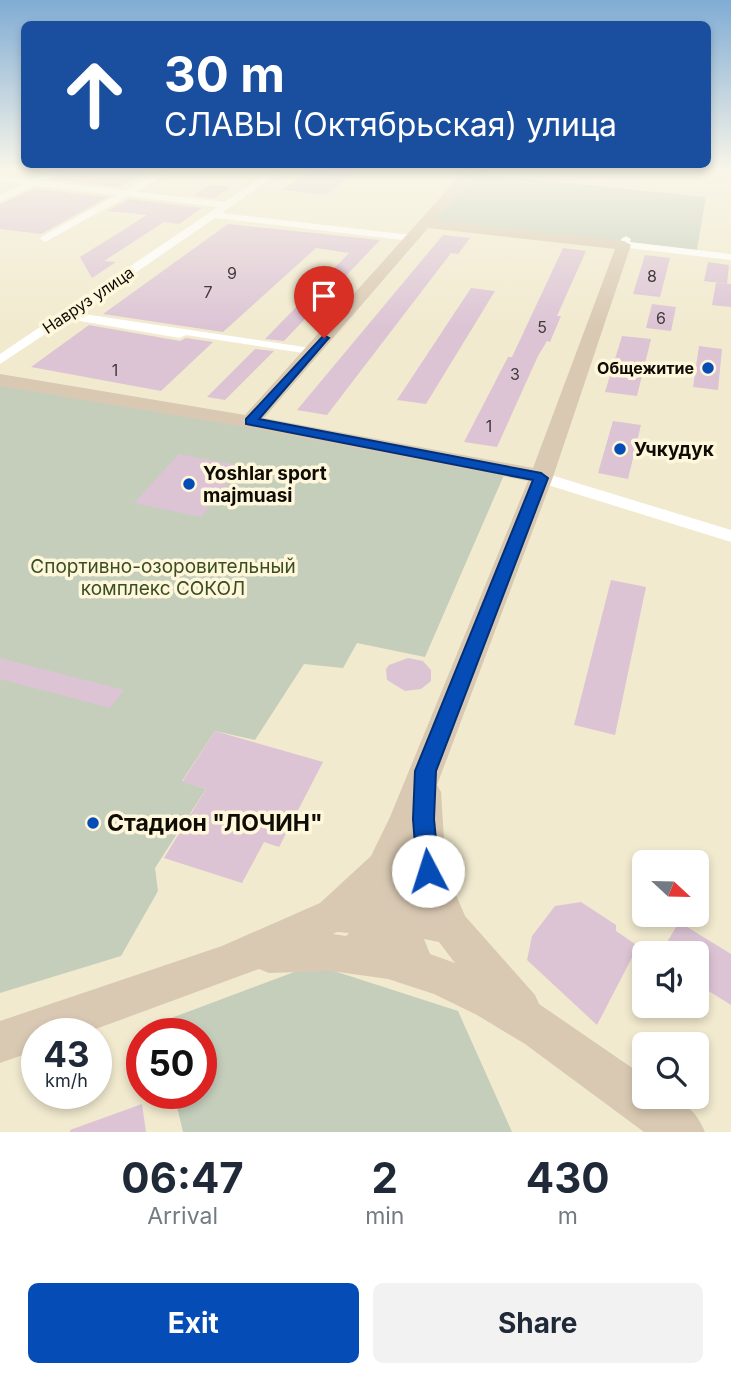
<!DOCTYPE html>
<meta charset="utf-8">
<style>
:root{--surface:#fff;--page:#f2f2f3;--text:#1f2937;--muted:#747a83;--accent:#054cb7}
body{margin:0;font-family:Inter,sans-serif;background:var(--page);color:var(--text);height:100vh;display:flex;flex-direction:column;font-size:26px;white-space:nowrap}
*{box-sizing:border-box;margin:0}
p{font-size:23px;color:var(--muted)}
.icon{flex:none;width:38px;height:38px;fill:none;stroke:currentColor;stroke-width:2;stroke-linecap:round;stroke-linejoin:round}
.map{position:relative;height:1132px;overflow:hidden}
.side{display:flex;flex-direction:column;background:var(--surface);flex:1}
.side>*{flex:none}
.top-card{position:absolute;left:21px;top:21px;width:690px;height:147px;border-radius:10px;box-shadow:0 4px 10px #0003;background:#1a4fa0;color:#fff;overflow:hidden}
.needle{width:46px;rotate:112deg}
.fabs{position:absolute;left:632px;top:850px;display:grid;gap:14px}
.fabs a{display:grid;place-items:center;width:77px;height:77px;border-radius:10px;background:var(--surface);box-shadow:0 4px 10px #0003;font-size:35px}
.speed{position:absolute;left:21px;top:1018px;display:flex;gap:14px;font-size:35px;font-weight:700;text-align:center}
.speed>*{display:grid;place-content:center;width:91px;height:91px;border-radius:50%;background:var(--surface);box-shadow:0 4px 10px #0003;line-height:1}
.speed small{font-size:18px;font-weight:400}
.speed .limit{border:10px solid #d22;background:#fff;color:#111}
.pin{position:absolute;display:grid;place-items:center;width:60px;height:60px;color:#fff;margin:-72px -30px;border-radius:50% 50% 50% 0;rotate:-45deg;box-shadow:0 0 7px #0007}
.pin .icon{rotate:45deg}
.me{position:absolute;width:77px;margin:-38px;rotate:355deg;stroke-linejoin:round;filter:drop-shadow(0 0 5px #0008)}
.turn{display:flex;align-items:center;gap:24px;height:147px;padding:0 28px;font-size:32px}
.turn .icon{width:91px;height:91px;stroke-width:2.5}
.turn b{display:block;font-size:49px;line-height:60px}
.eta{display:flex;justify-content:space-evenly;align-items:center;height:119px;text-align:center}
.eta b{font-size:42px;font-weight:700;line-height:49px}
.button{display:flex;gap:14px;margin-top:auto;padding:14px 28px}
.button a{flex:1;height:80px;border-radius:10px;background:var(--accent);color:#fff;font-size:28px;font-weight:700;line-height:80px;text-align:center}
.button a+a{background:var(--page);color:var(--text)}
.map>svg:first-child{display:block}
.green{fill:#c4cebb}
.building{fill:#dcc4d5}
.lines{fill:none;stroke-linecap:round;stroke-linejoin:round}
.street{fill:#fff;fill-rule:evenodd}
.secondary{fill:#d9c9b3;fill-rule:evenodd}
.route{fill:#054cb7;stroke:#033177;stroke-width:2}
.poi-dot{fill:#054cb7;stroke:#fef7dc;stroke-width:2.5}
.labels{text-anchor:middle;stroke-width:7;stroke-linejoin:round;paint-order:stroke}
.number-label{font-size:16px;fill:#423a38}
.far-street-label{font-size:16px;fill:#0e0c04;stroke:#fef7dc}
.far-poi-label{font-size:16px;font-weight:bold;fill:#0e0c04;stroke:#fef7dc;text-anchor:end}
.poi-label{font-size:19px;font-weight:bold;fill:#0e0c04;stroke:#fef7dc;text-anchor:start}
.park-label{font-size:19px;fill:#3a4e20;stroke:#fef7dc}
.near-poi-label{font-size:23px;font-weight:bold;fill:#0e0c04;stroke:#fef7dc;text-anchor:start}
</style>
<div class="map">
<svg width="731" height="1132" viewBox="0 0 731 1132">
<rect width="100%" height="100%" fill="#f1eacf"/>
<g class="green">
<polygon points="475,174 706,197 697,250 434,221"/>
<polygon points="0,383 294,433 504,475 425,657 357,643 343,668 304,664 255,740 215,731 182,781 206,789 155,868 158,891 121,956 0,993"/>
<polygon points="305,968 334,971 458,1011 512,1132 183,1132 174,1094 201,1094 201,1034 161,1034 158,1023"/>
</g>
<g class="building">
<polygon points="69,169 152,169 119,187 53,179"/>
<polygon points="310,170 352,174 327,195 282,190"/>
<polygon points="210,185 231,187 215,198 193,196"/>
<polygon points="35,189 108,197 41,234 0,229 0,204"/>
<polygon points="129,199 202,208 179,224 164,222 104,261 116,262 92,278 80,257 147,215 107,211"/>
<polygon points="228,224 380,240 284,341 265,339 349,253 316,248 223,332 103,314"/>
<polygon points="443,235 470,238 458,254 451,253 327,415 297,410"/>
<polygon points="563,248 586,251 557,316 561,316 550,342 547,341 538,356 497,447 464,442 508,357 512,357"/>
<polygon points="645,255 670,258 660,297 633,294"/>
<polygon points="708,262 729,265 727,284 704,281"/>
<polygon points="716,283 731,284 731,307 712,305"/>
<polygon points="471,288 495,291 426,404 397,400"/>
<polygon points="652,304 676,307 671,331 646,328"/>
<polygon points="89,325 180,341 186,338 213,342 161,391 31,367"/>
<polygon points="622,336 651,339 637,396 605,392"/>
<polygon points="699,346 722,349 718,390 693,387"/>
<polygon points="255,349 274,351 225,400 207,397"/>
<polygon points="613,421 641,425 628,479 598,473"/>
<polygon points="179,454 242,466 201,517 134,503"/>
<polygon points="611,580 646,587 615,735 574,725"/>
<polygon points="0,658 124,690 110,708 0,679"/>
<polygon points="408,658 423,661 431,670 431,681 421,689 405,691 387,680 386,669 389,665"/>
<polygon points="215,731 323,762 279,847 264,842 242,883 164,858 206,789 182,782"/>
<polygon points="581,902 616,925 616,931 638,946 597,1025 527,960 532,936 555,906"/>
<polygon points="679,922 731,954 731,1005 696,983 696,954 660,954"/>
<polygon points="142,1104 146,1132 70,1132 70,1130"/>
</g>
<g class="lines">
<g class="street">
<polygon points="55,169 67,169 44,181 125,190 164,169 174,169 137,192 225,202 274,169 284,169 222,213 411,235 416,238 411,241 215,218 77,313 311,348 316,349 316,355 186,335 180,338 68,319 0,364 0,354 218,207 128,196 45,242 40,239 41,237 116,195 35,186 0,202 0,195 23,184 0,182 0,176 32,180"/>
<polygon points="626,236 631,239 630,242 731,254 731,260 620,247 621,239"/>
<polygon points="541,472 731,530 731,542 535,481 533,477"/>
</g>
<path class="secondary" d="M466,169h12l-43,51 189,21 7,4 -78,232 -116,308 4,7 5,79 19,45 70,79 4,9 105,72v21c31,0 48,4 61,35h-61l-119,-88 -48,-29 -43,-21 -46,-15 -57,-8 -62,2 -10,-4 -177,65h-45v16l-37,13v-42l222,-75 98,-43 51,-47 19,-39 138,-336 -278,-53 -250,-42v-12l245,41zM428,228l187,21 -82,219 -269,-50zM409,853v14l-5,7 -2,-7zM337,932l12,1 -3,3 -13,-2zM424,939l15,3 16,21 -25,-9z"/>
</g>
<linearGradient id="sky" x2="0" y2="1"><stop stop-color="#80acd4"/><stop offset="0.52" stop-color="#f9f6e9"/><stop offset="1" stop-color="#f9f6e9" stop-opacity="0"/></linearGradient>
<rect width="731" height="327" fill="url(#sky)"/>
<polygon class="route" points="324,335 329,338 327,340 259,419 541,473 548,478 436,771 434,819 439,871 436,878 428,881 420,878 417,871 413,819 415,771 533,480 246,424 246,419"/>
<g class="poi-dot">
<circle cx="708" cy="368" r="7"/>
<circle cx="620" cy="449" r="7"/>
<circle cx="189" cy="484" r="7"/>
<circle cx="93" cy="823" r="7"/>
</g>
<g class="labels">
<g class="number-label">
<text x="232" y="279">9</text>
<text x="652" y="282">8</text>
<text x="208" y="298">7</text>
<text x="661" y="324">6</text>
<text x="542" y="333">5</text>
<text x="115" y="376">1</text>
<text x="515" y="380">3</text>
<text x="489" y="432">1</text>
</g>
<g class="far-street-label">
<text transform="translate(88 300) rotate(-34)" y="6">Навруз улица</text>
</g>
<g class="far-poi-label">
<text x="694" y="374">Общежитие</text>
</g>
<g class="poi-label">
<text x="634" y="456">Учкудук</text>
<text x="203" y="480">Yoshlar sport<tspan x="203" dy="22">majmuasi</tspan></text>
</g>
<g class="park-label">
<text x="163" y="573">Спортивно-озоровительный<tspan x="163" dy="22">комплекс СОКОЛ</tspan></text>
</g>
<g class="near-poi-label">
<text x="107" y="831">Стадион "ЛОЧИН"</text>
</g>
</g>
</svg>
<div class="fabs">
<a><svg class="needle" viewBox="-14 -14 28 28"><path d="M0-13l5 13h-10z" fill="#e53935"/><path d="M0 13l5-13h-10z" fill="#747a83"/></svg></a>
<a><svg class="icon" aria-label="sound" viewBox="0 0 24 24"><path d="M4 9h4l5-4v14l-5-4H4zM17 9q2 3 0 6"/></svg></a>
<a><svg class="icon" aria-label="search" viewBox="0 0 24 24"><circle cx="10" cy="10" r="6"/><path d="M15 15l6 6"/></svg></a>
</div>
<div class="speed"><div>43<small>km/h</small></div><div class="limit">50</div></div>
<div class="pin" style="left:324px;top:338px;background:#d93025"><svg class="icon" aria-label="arrive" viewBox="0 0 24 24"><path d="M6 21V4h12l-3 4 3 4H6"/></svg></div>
<svg class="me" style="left:428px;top:871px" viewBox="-20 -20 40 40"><circle r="19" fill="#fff"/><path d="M0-13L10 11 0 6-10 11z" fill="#054cb7"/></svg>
<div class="top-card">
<div class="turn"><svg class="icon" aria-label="ahead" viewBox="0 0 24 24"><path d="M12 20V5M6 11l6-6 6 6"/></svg><div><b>30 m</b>СЛАВЫ (Октябрьская) улица</div></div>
</div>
</div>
<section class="side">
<div class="eta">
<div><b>06:47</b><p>Arrival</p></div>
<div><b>2</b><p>min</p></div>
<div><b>430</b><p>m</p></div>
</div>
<div class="button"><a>Exit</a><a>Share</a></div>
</section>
